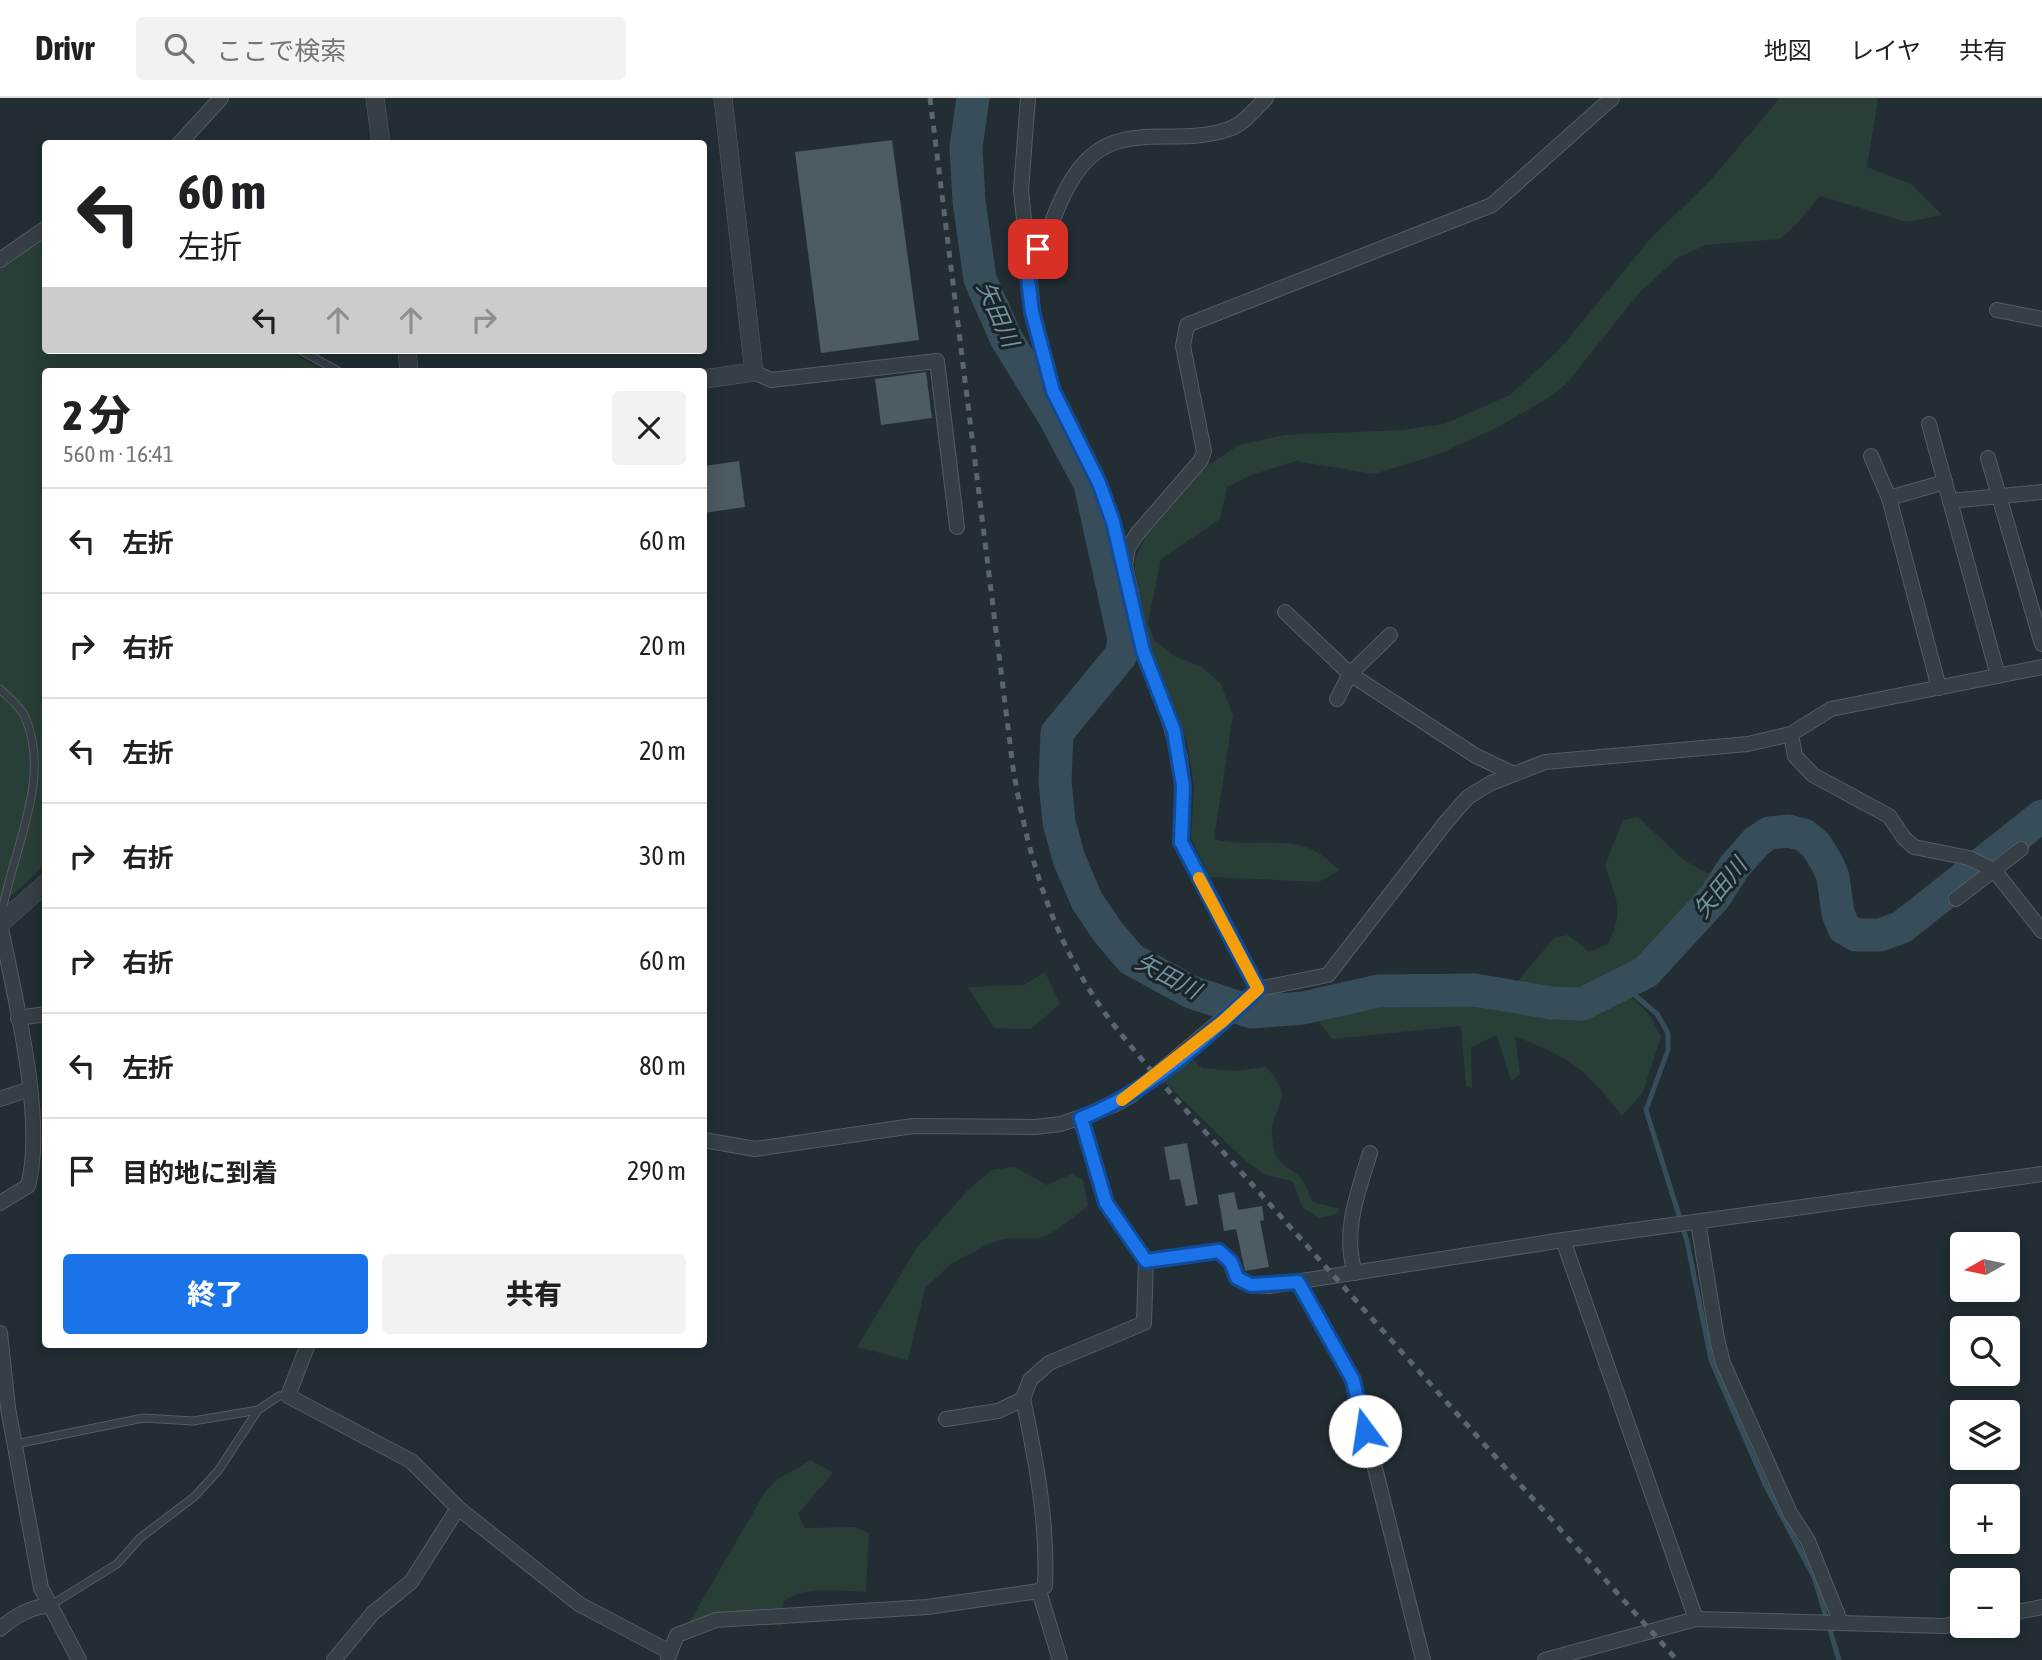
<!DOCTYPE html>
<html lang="ja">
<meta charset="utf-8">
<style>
:root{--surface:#fff;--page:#f2f2f2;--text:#202124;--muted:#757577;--line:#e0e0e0;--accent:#1a73e8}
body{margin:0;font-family:"Asap Condensed","Noto Sans JP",sans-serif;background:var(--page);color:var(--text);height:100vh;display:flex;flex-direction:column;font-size:26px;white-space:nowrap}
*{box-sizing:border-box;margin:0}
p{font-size:23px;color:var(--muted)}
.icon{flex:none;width:38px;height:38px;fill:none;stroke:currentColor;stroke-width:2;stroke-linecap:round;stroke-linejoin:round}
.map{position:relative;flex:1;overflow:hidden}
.sheet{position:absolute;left:42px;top:270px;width:665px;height:980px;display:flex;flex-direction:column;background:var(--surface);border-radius:7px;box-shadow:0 4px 18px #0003}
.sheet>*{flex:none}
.banner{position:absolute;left:42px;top:42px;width:665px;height:214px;border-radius:7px;box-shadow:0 4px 18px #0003;background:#fff;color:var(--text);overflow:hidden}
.needle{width:46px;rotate:261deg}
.fabs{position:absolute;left:1950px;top:1134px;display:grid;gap:14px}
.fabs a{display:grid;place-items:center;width:70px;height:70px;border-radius:7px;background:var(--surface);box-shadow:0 4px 18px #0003;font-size:35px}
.pin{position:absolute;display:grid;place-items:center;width:60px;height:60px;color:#fff;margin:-30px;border-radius:14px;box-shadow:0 4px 10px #0006}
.me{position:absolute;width:77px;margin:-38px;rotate:346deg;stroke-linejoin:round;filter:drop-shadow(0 0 5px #0008)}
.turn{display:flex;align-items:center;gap:24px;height:147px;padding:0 21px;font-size:32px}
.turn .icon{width:91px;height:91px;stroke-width:2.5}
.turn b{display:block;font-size:49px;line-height:60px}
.lanes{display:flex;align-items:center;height:66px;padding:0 21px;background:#0003;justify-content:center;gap:35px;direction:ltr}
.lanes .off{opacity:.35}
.round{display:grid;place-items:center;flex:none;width:74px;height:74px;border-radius:7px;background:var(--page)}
.headline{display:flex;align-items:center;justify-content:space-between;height:119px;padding:0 21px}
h1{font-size:42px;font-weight:800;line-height:52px}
.cta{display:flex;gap:14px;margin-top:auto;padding:14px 21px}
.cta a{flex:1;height:80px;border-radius:7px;background:var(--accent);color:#fff;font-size:28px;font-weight:800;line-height:80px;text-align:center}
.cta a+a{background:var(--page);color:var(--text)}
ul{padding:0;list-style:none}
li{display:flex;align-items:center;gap:21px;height:105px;padding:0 21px;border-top:2px solid var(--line)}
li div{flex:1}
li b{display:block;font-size:26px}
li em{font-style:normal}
header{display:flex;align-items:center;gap:42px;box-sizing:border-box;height:98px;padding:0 35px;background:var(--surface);border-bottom:2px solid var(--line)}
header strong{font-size:33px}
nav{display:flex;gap:38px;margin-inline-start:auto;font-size:24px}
.search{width:490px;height:63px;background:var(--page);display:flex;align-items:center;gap:18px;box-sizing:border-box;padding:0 24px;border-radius:7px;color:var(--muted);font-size:26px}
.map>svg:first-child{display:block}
.green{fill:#2a3e38}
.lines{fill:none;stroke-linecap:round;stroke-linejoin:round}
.stream{stroke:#374d59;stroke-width:5}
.river{stroke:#374d59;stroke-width:33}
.building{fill:#4d5b62}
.service-casing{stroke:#525d63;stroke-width:9}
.minor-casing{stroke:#525d63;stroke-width:16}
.tertiary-casing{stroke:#525d63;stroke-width:19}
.service{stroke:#353f45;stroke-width:7}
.minor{stroke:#353f45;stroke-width:14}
.tertiary{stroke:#353f45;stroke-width:18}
.rail{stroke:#59666d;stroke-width:5;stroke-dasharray:7 7;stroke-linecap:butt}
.route-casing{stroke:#114b97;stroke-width:18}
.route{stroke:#1a73e8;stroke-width:12}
.slow{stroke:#f59e0b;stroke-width:12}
.labels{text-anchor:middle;stroke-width:6;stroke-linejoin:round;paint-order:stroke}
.water-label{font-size:23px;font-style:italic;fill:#7292a2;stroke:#1a2429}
</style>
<header>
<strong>Drivr</strong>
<div class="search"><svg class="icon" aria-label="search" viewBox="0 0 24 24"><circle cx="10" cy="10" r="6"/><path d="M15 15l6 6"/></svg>ここで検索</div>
<nav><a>地図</a><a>レイヤ</a><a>共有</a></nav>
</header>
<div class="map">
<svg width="2042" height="1562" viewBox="0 0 2042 1562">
<rect width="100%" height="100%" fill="#222e34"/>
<g class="green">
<path d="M1780,0h98l-11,69 44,17 31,31 -35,7 -87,-26 -22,27 -18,16 -75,6 -29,14 -38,35 -71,89 -19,15 -50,29 -59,27 -65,20 -78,-13 -45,14 -24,12 -7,32 -59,40 -13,63 6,18 20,16 28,11 19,17 12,31 -19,124c31,9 69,-3 99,11 9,4 19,14 27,20l-21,12 -109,-5 -19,-38 3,-53 -7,-43 -9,-28 -32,-68 -12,-85 11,-24 59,-70 35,-23 45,-10 118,-5 42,-6 66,-29 49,-45 91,-111 60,-58z"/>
<polygon points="45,121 46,252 287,252 323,273 46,273 45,767 0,808 0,153"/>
<path d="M1638,719l47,44 30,16 -99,104 35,36 10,20 -18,55 -21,24c-37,-49 -51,-57 -107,-80l5,38 -9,7 -14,-46 -26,12 1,41 -6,-2 -5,-60 -129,13 -19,-26 59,-11 52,-1 72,6 58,-69 14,-3 21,17 19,-8c17,-35 8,-43 -3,-79l18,-45z"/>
<polygon points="1045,874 1060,906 1031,931 994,930 968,889 1024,887"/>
<path d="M1191,959l11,11 33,3 31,-4c32,34 5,37 6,69 2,25 7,25 25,38 7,5 12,20 16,28l27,7 -5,6 -16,3 -16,-10 -11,-27 -27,-6 -20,-15 -85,-82z"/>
<polygon points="1014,1069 1047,1087 1072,1076 1083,1082 1088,1108 1055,1133 1040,1140 1009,1140 990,1145 951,1166 925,1190 908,1262 857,1249 916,1151 967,1093 992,1072"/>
<path d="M811,1362l22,13 -35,41 7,14 50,-1 14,6 -3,59c-25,-1 -60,-7 -82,9l-3,25 -40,-4 -55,6 79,-136 13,-13z"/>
</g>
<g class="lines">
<polyline class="stream" points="1623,887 1657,916 1668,935 1668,952 1646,1012 1687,1143 1711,1262 1765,1386 1814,1479 1839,1562"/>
<polyline class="river" points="973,0 966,49 969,103 980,181 1006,240 1055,320 1090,386 1124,541 1121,557 1057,635 1055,683 1059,724 1069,761 1087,803 1108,834 1131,861 1191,894 1252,914 1303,910 1378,893 1475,892 1552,905 1582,906 1646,874 1714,800 1734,769 1756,744 1769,735 1788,733 1804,737 1816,747 1828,767 1833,779 1838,815 1844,830 1856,837 1880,837 1902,829 2042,718"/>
</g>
<g class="building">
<polygon points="892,42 919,242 821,255 795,54"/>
<polygon points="926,274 932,320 881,327 875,281"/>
<polygon points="739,363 745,409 704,415 704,368"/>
<polygon points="1187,1045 1198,1106 1186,1108 1180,1081 1170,1082 1164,1049"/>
<polygon points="1234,1094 1238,1112 1262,1108 1264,1122 1260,1123 1269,1169 1245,1173 1236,1131 1224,1133 1218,1097"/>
</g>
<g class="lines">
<g class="service-casing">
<g id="service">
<polyline points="300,252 338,273"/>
<path d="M0,591c8,8 21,18 25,28 28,63 -15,138 -24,201"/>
<polyline points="16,1346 143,1320 193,1323 258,1312"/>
<polyline points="51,1507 117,1466 140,1440 194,1399 218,1373 258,1312 279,1298 288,1298"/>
</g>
</g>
<g class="minor-casing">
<g id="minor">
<polyline points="1028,0 1021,92 1033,214 1053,293 1099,385 1124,463"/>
<polyline points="179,46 221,0"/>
<path d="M1025,155l13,-4 6,-7c8,-19 15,-41 26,-59 40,-71 100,-33 159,-54 15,-5 26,-20 37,-31"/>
<polyline points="0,162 46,130"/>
<polyline points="1997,212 2042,221"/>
<polyline points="754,274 771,282 937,263 957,429"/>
<polyline points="1929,326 1998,578"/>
<polyline points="1871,358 1889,400 1939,590"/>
<polyline points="1988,360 2042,546"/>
<polyline points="1889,400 1945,384"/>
<polyline points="1950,403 2042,394"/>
<polyline points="1285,514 1350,576 1476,658 1514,676"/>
<polyline points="1337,601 1350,576 1390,537"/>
<polyline points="1791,636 1795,658 1813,677 1889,718 1904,740 1914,749 1969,760 1994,772 2042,833"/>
<polyline points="1956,801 2021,751"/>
<polyline points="1258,891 1181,744 1183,688 1180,659 1163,603 1143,553 1125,467 1128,450 1137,436 1201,362 1204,353 1183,248 1187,227 1492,107 1612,0"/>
<polyline points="18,920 46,916"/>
<polyline points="0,1001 30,991"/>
<polyline points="704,1042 755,1051 913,1028 1035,1029 1061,1026 1114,1007 1132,997 1258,891 1328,877 1446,724 1468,699 1491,685 1545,664 1748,646 1791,636 1831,611 2042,569"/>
<path d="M0,1105l28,-17c18,-67 -14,-192 -28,-263"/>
<polyline points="1698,1124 1717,1241 1723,1265 1790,1415 1808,1443 1841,1525"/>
<polyline points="1563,1142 1696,1521"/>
<polyline points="1146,1163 1219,1153 1231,1164 1237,1180 1251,1187 1269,1188 1563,1142 2042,1076"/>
<path d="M1355,1175c-13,-41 3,-81 15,-120"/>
<polyline points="1298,1184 1353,1282 1423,1562"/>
<polyline points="0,1235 8,1310 41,1490 79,1562"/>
<polyline points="308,1246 288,1298 411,1363 458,1410 579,1506 670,1554"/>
<path d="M1023,1301c13,61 25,124 22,187l-6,5 21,69"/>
<polyline points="946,1321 998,1313 1023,1301 1030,1282 1049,1265 1144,1225 1146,1163 1106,1105 1081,1020"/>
<polyline points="2007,1516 2042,1509"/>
<path d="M0,1531c15,-13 30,-22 51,-24"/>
<polyline points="668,1560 677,1537 716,1522 927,1509 1039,1493"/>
<polyline points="334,1562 373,1515 411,1484 458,1410"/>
<polyline points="1545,1562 1696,1521 1945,1528 1962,1524"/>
</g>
</g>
<g class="tertiary-casing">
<g id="tertiary">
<polyline points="375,0 381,46"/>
<polyline points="407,252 409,273"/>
<polyline points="704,281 754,274 723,0"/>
<polyline points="0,826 46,785"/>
</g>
</g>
<use href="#service" class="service"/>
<use href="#minor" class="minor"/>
<use href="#tertiary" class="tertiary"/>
<path class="rail" d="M930,0l83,670c14,84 37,163 85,235 18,27 40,51 60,76l519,581"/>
</g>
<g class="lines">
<g class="route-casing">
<path id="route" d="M1038,151l-13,4 7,59 21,79 46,92 14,39 30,129 31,80 9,55 -2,56 77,147c-52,49 -109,103 -177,129l25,85 40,58 73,-10 12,11 6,16 14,7 47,-3 55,98 12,51"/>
</g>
<use href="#route" class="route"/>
<polyline class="slow" points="1122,1002 1223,923 1258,891 1199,780"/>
</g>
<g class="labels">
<g class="water-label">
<text transform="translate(998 216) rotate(66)" y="8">矢田川</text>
<text transform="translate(1720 790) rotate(-51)" y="8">矢田川</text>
<text transform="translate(1168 878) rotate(28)" y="8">矢田川</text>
</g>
</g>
</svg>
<div class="fabs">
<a><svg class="needle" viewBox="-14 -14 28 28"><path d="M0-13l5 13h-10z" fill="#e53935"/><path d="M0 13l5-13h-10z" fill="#757577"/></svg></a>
<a><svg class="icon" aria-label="search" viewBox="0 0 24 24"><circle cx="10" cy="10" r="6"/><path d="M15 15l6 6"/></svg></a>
<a><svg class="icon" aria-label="layers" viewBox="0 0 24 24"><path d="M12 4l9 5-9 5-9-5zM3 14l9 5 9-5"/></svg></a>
<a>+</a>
<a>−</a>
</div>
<div class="pin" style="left:1038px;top:151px;background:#d93025"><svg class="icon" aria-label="arrive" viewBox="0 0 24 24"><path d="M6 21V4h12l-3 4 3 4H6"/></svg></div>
<svg class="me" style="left:1365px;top:1333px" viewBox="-20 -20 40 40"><circle r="19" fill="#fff"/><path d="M0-13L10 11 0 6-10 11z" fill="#1a73e8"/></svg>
<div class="banner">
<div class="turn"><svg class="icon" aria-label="left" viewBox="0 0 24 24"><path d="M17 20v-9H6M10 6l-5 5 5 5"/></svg><div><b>60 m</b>左折</div></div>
<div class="lanes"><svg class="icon" aria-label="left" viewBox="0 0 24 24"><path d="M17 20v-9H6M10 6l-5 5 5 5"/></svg><svg class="icon off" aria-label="ahead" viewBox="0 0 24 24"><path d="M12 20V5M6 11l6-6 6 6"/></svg><svg class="icon off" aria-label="ahead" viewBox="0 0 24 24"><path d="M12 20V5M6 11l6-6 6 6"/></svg><svg class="icon off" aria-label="right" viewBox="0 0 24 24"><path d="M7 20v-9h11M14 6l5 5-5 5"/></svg></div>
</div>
<section class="sheet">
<div class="headline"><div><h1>2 分</h1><p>560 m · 16:41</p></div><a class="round"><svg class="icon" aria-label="close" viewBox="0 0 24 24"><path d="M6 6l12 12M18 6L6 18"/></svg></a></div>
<ul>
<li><svg class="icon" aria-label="left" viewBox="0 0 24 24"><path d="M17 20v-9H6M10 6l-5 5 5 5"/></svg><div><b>左折</b></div><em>60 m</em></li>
<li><svg class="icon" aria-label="right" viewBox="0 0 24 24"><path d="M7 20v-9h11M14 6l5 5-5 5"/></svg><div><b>右折</b></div><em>20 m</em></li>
<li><svg class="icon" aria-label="left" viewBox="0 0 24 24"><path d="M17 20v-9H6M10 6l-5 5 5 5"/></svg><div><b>左折</b></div><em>20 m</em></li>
<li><svg class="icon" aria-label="right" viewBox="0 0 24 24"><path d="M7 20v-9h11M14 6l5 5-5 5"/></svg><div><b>右折</b></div><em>30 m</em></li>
<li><svg class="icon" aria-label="right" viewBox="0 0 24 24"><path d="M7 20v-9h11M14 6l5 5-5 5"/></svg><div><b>右折</b></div><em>60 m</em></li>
<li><svg class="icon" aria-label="left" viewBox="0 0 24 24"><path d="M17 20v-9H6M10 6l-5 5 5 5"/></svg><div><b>左折</b></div><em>80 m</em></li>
<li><svg class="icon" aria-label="arrive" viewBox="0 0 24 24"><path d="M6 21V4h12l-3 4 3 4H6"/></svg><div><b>目的地に到着</b></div><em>290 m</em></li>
</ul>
<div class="cta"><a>終了</a><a>共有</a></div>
</section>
</div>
